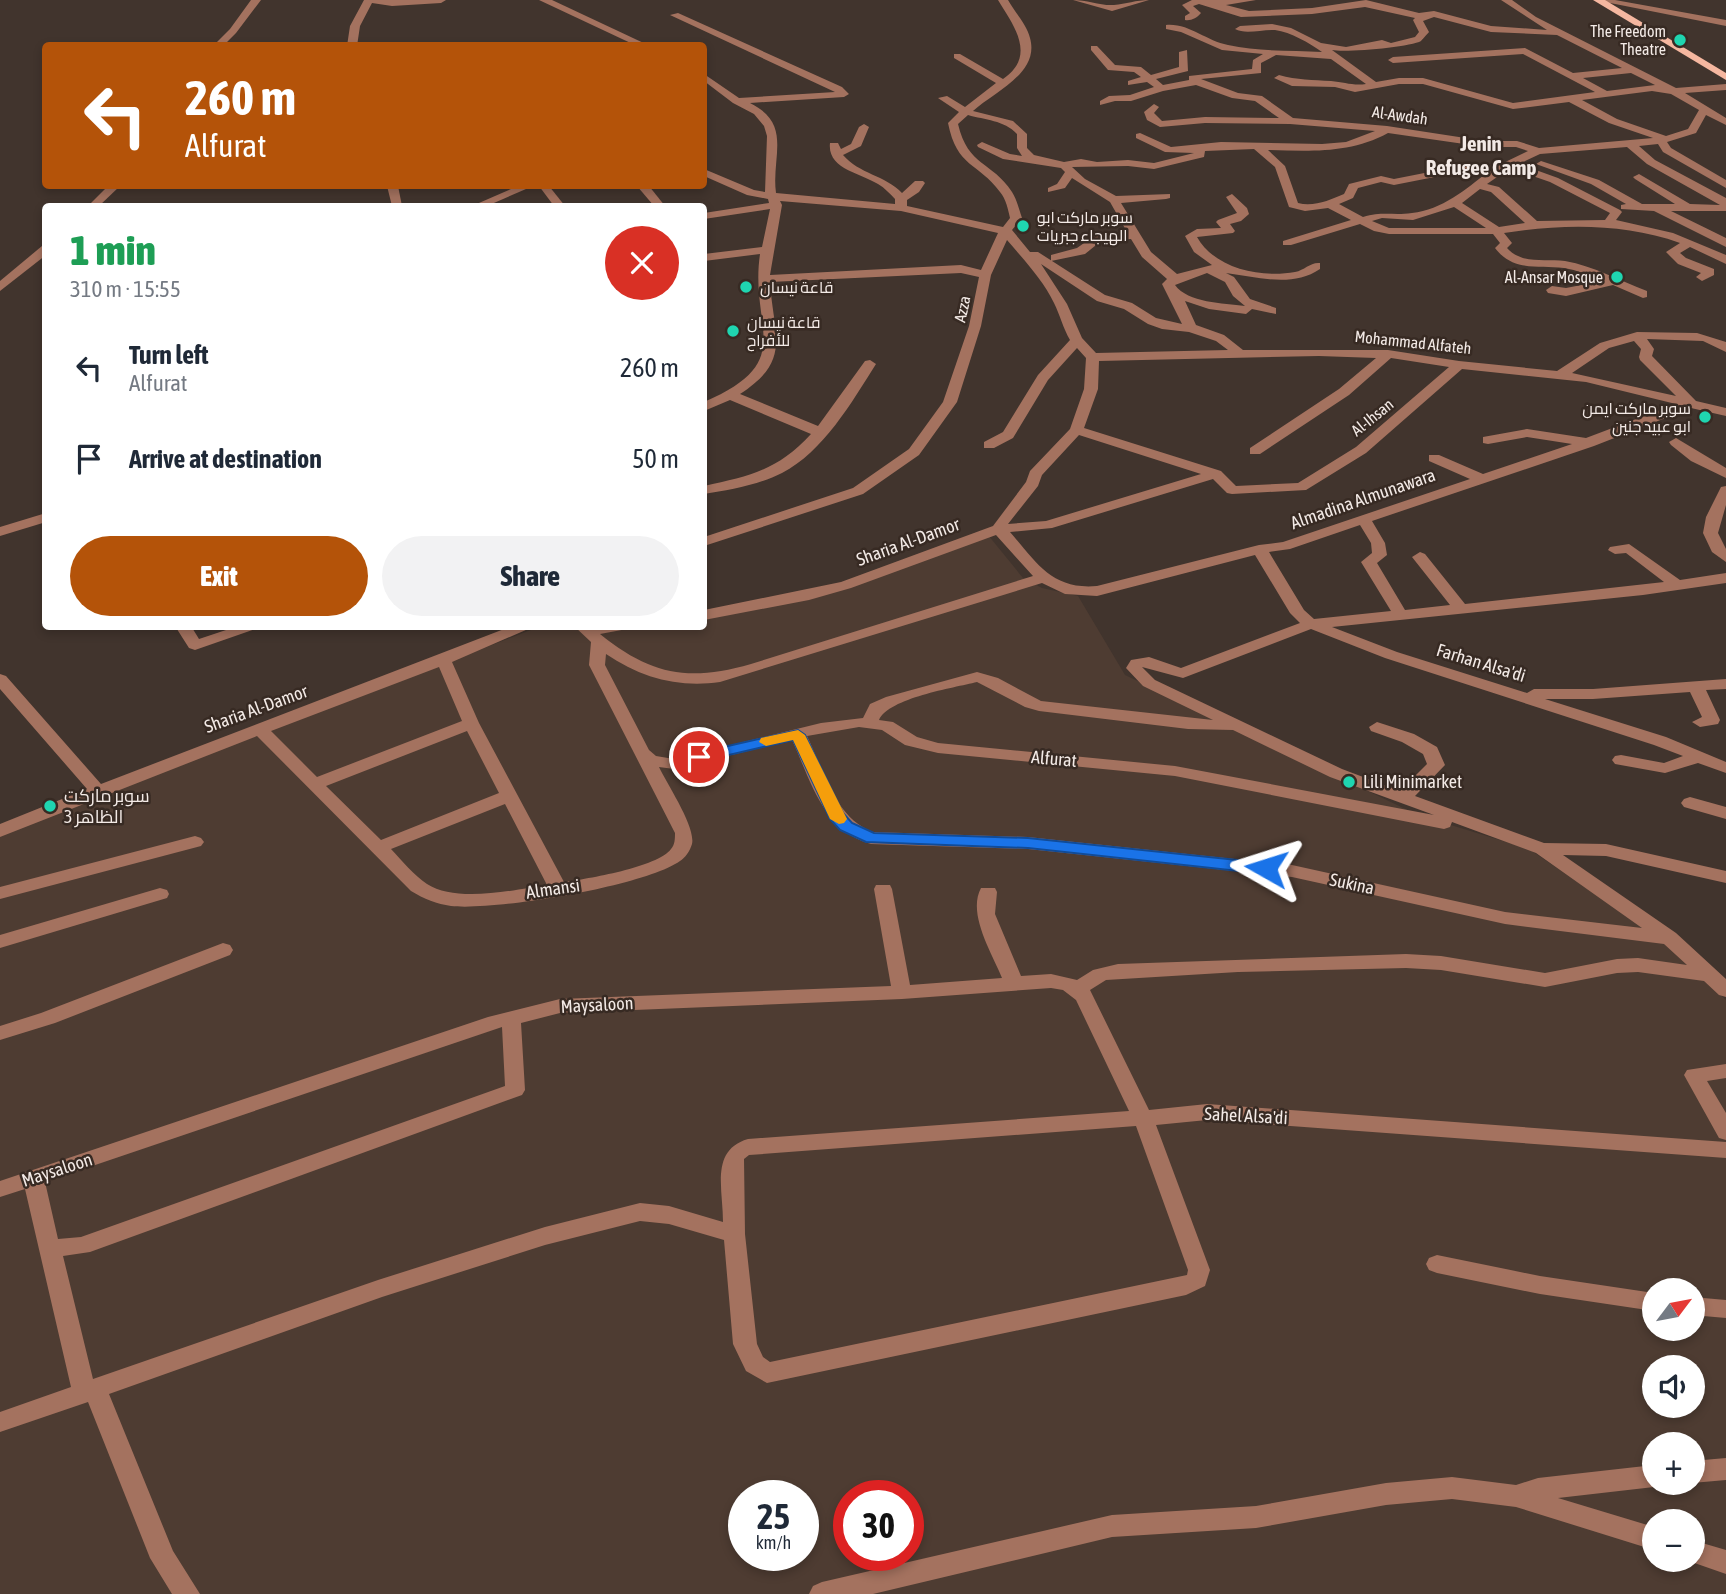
<!DOCTYPE html>
<meta charset="utf-8">
<style>
:root{--surface:#fff;--page:#f2f2f3;--text:#1f2937;--muted:#747a83;--accent:#b45309}
body{margin:0;font-family:"Asap Condensed",Cairo,sans-serif;background:var(--page);color:var(--text);height:100vh;display:flex;flex-direction:column;font-size:26px;white-space:nowrap}
*{box-sizing:border-box;margin:0}
p{font-size:23px;color:var(--muted)}
.icon{flex:none;width:38px;height:38px;fill:none;stroke:currentColor;stroke-width:2;stroke-linecap:round;stroke-linejoin:round}
.map{position:relative;flex:1;overflow:hidden}
.drawer{position:absolute;left:42px;top:203px;width:665px;height:427px;display:flex;flex-direction:column;background:var(--surface);border-radius:7px;box-shadow:0 4px 10px #0003}
.drawer>*{flex:none}
.top-card{position:absolute;left:42px;top:42px;width:665px;height:147px;border-radius:7px;box-shadow:0 4px 10px #0003;background:#b45309;color:#fff;overflow:hidden}
.needle{width:46px;rotate:58deg}
.fabs{position:absolute;left:1642px;top:1278px;display:grid;gap:14px}
.fabs a{display:grid;place-items:center;width:63px;height:63px;border-radius:50%;background:var(--surface);box-shadow:0 4px 10px #0003;font-size:35px}
.speed{position:absolute;left:728px;top:1480px;display:flex;gap:14px;font-size:35px;font-weight:700;text-align:center}
.speed>*{display:grid;place-content:center;width:91px;height:91px;border-radius:50%;background:var(--surface);box-shadow:0 4px 10px #0003;line-height:1}
.speed small{font-size:18px;font-weight:400}
.speed .limit{border:10px solid #d22;background:#fff;color:#111}
.pin{position:absolute;display:grid;place-items:center;width:60px;height:60px;color:#fff;margin:-30px;border:4px solid #fff;border-radius:50%;box-shadow:0 2px 7px #0007}
.me{position:absolute;width:77px;margin:-38px;rotate:276deg;stroke-linejoin:round;filter:drop-shadow(0 0 5px #0008)}
.turn{display:flex;align-items:center;gap:24px;height:147px;padding:0 28px;font-size:32px}
.turn .icon{width:91px;height:91px;stroke-width:2.5}
.turn b{display:block;font-size:49px;line-height:60px}
.round{display:grid;place-items:center;flex:none;width:74px;height:74px;border-radius:37px;background:var(--page)}
.head{display:flex;align-items:center;justify-content:space-between;height:119px;padding:0 28px}
h1{font-size:42px;font-weight:800;line-height:52px;color:#1e9e55}
.button{display:flex;gap:14px;margin-top:auto;padding:14px 28px}
.button a{flex:1;height:80px;border-radius:42px;background:var(--accent);color:#fff;font-size:28px;font-weight:800;line-height:80px;text-align:center}
.button a+a{background:var(--page);color:var(--text)}
ul{padding:0;list-style:none}
li{display:flex;align-items:center;gap:21px;height:91px;padding:0 28px}
li div{flex:1}
li b{display:block;font-size:26px}
li em{font-style:normal}
.map>svg:first-child{display:block}
.built{fill:#4e3c32;fill-rule:evenodd}
.lines{fill:none;stroke-linecap:round;stroke-linejoin:round}
.minor{fill:#a4725f;fill-rule:evenodd}
.major{fill:#f5b7a0;fill-rule:evenodd}
.route{fill:#1a73e8;stroke:#114b97;stroke-width:2}
.slow{fill:#f59e0b}
.poi-dot{fill:#1fd5b0;stroke:#372a23;stroke-width:2.5}
.labels{text-anchor:middle;stroke-width:5;stroke-linejoin:round;paint-order:stroke}
.far-poi-label{font-size:16px;fill:#f3eae6;stroke:#372a23;text-anchor:end}
.far-street-label{font-size:16px;fill:#f3eae6;stroke:#372a23}
.street-label{font-size:18px;fill:#f3eae6;stroke:#372a23}
.poi-label{font-size:18px;fill:#f3eae6;stroke:#372a23;text-anchor:start}
.far-district-label{font-size:21px;font-weight:bold;fill:#f3eae6;stroke:#372a23}
</style>
<div class="map">
<svg width="1726" height="1594" viewBox="0 0 1726 1594">
<rect width="100%" height="100%" fill="#41342d"/>
<path class="built" d="M988,535l35,43 19,10 36,8 47,79 293,140 111,34 141,96 56,55v594h-1726v-760l531,-204 59,-4h114v-9l91,-17zM1654,1290h38v38h-38zM1654,1367h38v38h-38zM1654,1444h38v38h-38zM744,1496h59v60h-59zM849,1496h59v60h-59zM1654,1521h38v38h-38z"/>
<g class="lines">
<g class="minor">
<polygon points="251,0 261,0 236,33 223,46 213,46 230,29"/>
<polygon points="364,0 446,0 441,3 392,6 372,3 360,26 357,46 347,46 350,26"/>
<polygon points="539,0 552,0 650,46 637,46"/>
<path d="M998,0h10c6,11 19,25 22,38 10,35 -36,54 -57,73l40,10 14,13v14l7,7 30,7 17,-3 16,3 31,-2 26,3 40,-10 -29,-1 -29,-14v-4l4,-1 31,14 50,-5 101,2 24,-2 29,-11 -85,-7 -85,-1 -45,4 -13,-7 -3,-8 10,-8 5,3 -5,6 8,8 43,-4 74,1 -24,-17 -23,-3 -36,-13 -33,6 -32,10h-16l-15,4v-4l9,-5 21,-1 24,-8 -7,-5 -19,3v-4l13,-4 -7,-5 -26,-2 -17,-20v-4h6l18,19 26,2 10,8 28,-8v-15l8,-2 1,21 -32,8 7,6 26,-5v-4l63,-7 1,-9 10,-6 -41,-4 -41,-18 -15,-3v-4c23,-2 40,16 62,20 30,7 64,5 94,7 -13,-9 -31,-20 -47,-22 -13,-1 -29,5 -40,-1l5,-3 32,-2 19,4 30,15 25,4 36,-7 9,3 24,-6 4,-5 -6,-12 2,-2 -50,-11 -53,7 -71,3 -42,-13 -6,2 8,7c-4,5 -10,8 -16,7v-4l5,-3 -8,-8 10,-5h64l-30,5 23,6 63,-3 54,-8 53,13 15,-2 57,15 56,4 -46,-30h11l24,17 140,71 50,-4v6l-41,3 41,25v7l-20,-10 -10,18 -29,9 4,6 55,32v8l-63,-36 -5,-8 -19,2 16,14 71,38v13h-55l55,27v9l-72,-36 -33,-2v-4l5,-1 -35,-20 -55,-20 5,-3 58,19 43,24h33l-40,-25 -2,-2 6,-3 51,30 30,1 -73,-41 -20,-17 -87,7 -21,10 39,14 62,32 2,2 -6,8 57,13 53,22v9l-36,-17 -10,6 6,5 28,11v6l-12,6 -6,-4 5,-4 -23,-9 -12,-12 14,-9c-57,-20 -117,-19 -176,-10l8,10 -5,5c15,17 38,10 58,13 29,5 55,20 82,30v6l-4,1 -30,-13 -47,11 -18,-3 -2,-3 6,-4 14,2 36,-7c-13,-6 -25,-11 -38,-13 -26,-3 -51,4 -69,-20l5,-5 -7,-9h-104l-15,-3 -14,-7 -69,21h-8v-4l68,-21 -23,-12 -23,3 -16,-4 -14,-40 -21,-18 -49,2 -1,6 -50,12 -26,-3 -56,1 13,12 31,17 54,-2v4l-4,1 -45,4 30,49 26,22 35,-9 -18,-13 -9,-16 12,-7 24,-1 -5,-6 2,-2 19,-7 -11,-16 6,-3 15,14 2,6 -8,7 -11,3 5,7 -2,2 -36,4c18,32 64,41 98,35 10,-2 15,-10 25,-9v6c-28,19 -62,8 -94,4l8,4 16,22 26,9v6l-24,-5 -6,5 -37,-5 -24,-8 11,24 28,10 19,15h145l71,11 98,10 43,-28 37,-11 60,1 29,9v10l-23,-11 -56,-2 7,10 -2,7 44,45 30,7v8l-35,-8 -97,38 -222,75 13,22 2,12 -10,8 28,47 45,-5 -38,-48 8,-5 5,2 40,50 199,-22 -38,-29 -11,1 -7,-4 2,-3 19,-3 51,36 46,-7v10l-83,12 -311,32 65,25 130,41 7,-4h59l133,-10v10l-20,1 14,30 -2,4 -18,3 -8,-5 10,-5 -12,-25 -97,7h-48l121,38 60,25v11l-28,-10 -33,10 -50,-9 -3,-4 3,-4 6,-1 43,8 19,-7 -29,-11 -269,-87 -74,-29 -128,49 -41,-11 13,13 187,89 58,22 27,-27 -4,-10 -21,-12 -31,-11 -2,-4 8,-5 37,12 23,13 8,18 -30,31 129,47 62,1 120,27v12l-120,-27 -43,-1 113,78 50,46v18l-7,-2 -15,-14 -66,-9 -21,1 -72,14 -104,-17 -35,-2 -168,4 -132,8 -16,10 59,120 58,-6 519,38v16l-519,-38 -51,5 54,145 -5,16 -19,9 -419,88 -21,-12 -13,-27 -9,-104 -55,-16 -29,-3 -95,24 -163,52 -273,97 64,157 27,43h-28l-22,-36 -62,-156 -88,30v-20l71,-25 -46,-198 -25,8v-16l488,-164 72,-18 331,-13 -17,-97 2,-4h14l2,4 18,96 92,-7c-10,-25 -35,-64 -21,-90h14l2,4 -2,22 26,62 30,-2 26,6 16,-10 25,-6 288,-10 35,2 104,17 72,-14 21,-1 49,7 -23,-21 -159,-20 -213,-47 -264,-28 -157,-5c-48,-13 -60,-63 -79,-104l-118,29 -15,-2c8,17 37,60 33,77 -2,7 -7,14 -12,17 -35,25 -185,50 -229,45 -14,-2 -27,-7 -40,-15l-154,-155 -257,101v-13l87,-35 -87,-100v-15l6,2 95,108 411,-158h23l-83,36 27,61 85,159c23,-3 94,-15 107,-33 4,-4 4,-11 4,-16l-86,-168 2,-23 -17,-16h55l-2,3 -27,5c51,41 88,48 151,30l282,-88 -37,-41 -145,53 -42,12 -105,20v-10l137,-28 152,-56 33,-44 4,-11 40,-42 14,-40 2,-31 -9,-10 -29,32 -35,58 -19,10h-10v-6l19,-10 35,-57 32,-35c-7,-12 -10,-25 -16,-37 -11,-23 -30,-43 -47,-63l-16,35 -10,51 -24,76 -38,53 -56,39 -159,52v-9l149,-49 56,-39 34,-47 26,-76 10,-49 -18,-4 -191,9c3,52 23,78 -30,112l78,32 47,-65 5,-1 6,4c-24,38 -53,88 -94,109 -24,12 -53,17 -78,21v-8c46,-10 74,-16 107,-52l-81,-34 -26,11v-9c95,-41 45,-73 56,-148l-56,7v-7l58,-7 8,-38 -66,10v-6l65,-10 -1,-4 -21,-4 -43,-19v-7l50,21 11,2 2,-56 -3,-10 -10,-12 -21,-11 -29,-22v-7l35,24 96,-6 -165,-77 8,-2 164,74 7,7 -5,3 -94,6c43,21 21,54 26,90l119,11v-5c-5,-5 -10,-11 -17,-15 -17,-11 -51,-15 -48,-41h8l3,6 10,-5 8,-17 5,-3 5,3 -8,19 -18,9c16,19 42,20 59,38l13,-12h8l2,2 -6,9 -12,8v6l96,21 7,-9c-2,-9 -4,-19 -10,-26 -22,-30 -43,-24 -52,-69l11,-11 -21,-14 9,-2 18,11 31,-24 -42,-25v-4h6l43,25c34,-23 11,-53 -5,-79zM1434,17l57,15 66,3 65,33 -49,5 -48,-25 -132,9 -5,3 5,3 130,-9 72,38 -82,11 -90,-25h-24l-23,4 -44,-32c13,3 79,-3 89,-9 1,-1 7,-8 8,-9l-6,-11zM1276,55l55,4 35,25c-13,2 -22,-2 -35,-3 -18,-1 -34,-1 -52,-6l-5,3 18,8 43,1 20,5 44,-8h24l90,25 56,-7 40,21 44,15 -114,10 -22,-7h-32l-98,-15 -94,-8 -31,-22 -24,-3 -37,-14 60,-6v-10zM1631,73l24,12 -48,6 -24,-13zM1652,91l19,3 28,16 -11,19 -22,7 -49,-17 -35,-19zM968,115c17,5 36,5 49,19v14l5,8 -12,-2 -28,-12 -5,3 1,2 25,12 58,9 4,4 -8,12 -9,4v4l17,-4 7,-10 38,24 17,30 -33,4 -17,12 -26,7v6l34,-7 16,-13 30,-2 11,18 25,22 -5,5 20,40 -26,-6 -24,-15 -27,-8 -67,-43h-8l-18,-22 10,-12c-3,-9 -5,-18 -10,-26 -20,-31 -44,-25 -54,-68zM1388,133l97,14h31l12,4 -31,15 -32,-1 -71,14 -13,-3 -32,8 -5,10c-14,6 -30,13 -46,9l-13,-37 -17,-16c41,1 82,4 120,-17zM1510,168l40,14 60,31 -5,7 -68,1 -38,-34 -12,-3zM1465,171l23,1c-22,17 -46,38 -76,41 -19,3 -28,-2 -49,4l-24,-13 14,-6 5,-10 23,-6 13,3zM1480,189l11,3 34,31 -26,4 -37,-24zM780,201l121,10 97,22 -17,37 -20,-5 -191,10 12,-70zM1454,207l32,21h-97l-17,-7 10,-3 31,2zM1041,264l56,37 27,8 24,15 14,5 27,3 27,9 12,9 -132,3 -14,-15 -15,-34zM1207,273l18,9 8,14 12,10c-22,-3 -57,-3 -70,-21zM1634,341l7,8 -2,8 1,3 36,36 -104,-23 37,-25zM1319,356l57,2 -37,31 -89,59v6h10l89,-59 42,-37 58,9 -93,80 -58,36 -62,3 -15,-15 -137,-43 14,-39 1,-28zM1462,369l124,13 90,22 -90,34 -59,-9 -44,8v6l5,1 39,-7 45,7 -89,30 -44,-19h-10v6l41,18 -187,63 -24,3 -162,41c-45,4 -60,-23 -87,-54l42,-4 161,-49 14,14 5,1 74,-4 60,-37zM1079,435l122,39 -155,47 -38,3 30,-38 4,-11zM1360,525l11,18 1,10 -11,9 30,49 -77,8 -10,-9 -35,-58 21,-3zM1255,555l35,58 10,10 -119,45 -32,-11 -18,3 -5,8 17,18 70,34 -172,-19 -43,-23 -21,-6 -91,25 -16,7 -7,14 -42,5 -147,36 -18,-3 -7,-6 -44,-85 1,-11c35,24 73,34 114,28l322,-99 23,11 32,2zM439,667l23,54 -145,56 -46,-46zM977,682l48,25 14,4 149,18 45,1 97,47 104,38 -259,-49 -237,-23 -21,-6 -24,-15 -14,-2c10,-22 74,-32 98,-38zM859,727l23,3 23,15 33,8 237,23 269,53 6,-2 2,-5 84,31 106,75 -137,-16 -213,-47 -264,-28 -155,-5c-38,-14 -49,-61 -66,-96zM467,731l32,62 -118,47 -55,-54zM505,804l42,81c-33,5 -91,18 -120,-1 -13,-9 -25,-23 -36,-35zM1051,988l12,2 13,10 53,111 -381,28c-38,11 -25,50 -25,83l-54,-16 -29,-3 -95,24 -167,53 -285,99 -30,-123 27,-4 432,-157 3,-5 -4,-67 39,-10 342,-14zM502,1027l3,59 -424,151 -23,2 -13,-57zM1136,1126l52,144 -1,5 -417,87 -7,-5 -6,-13 -12,-110 -1,-75 5,-4z"/>
<path d="M1073,0c14,0 28,6 41,5 12,-1 22,-5 35,-5l-37,11z"/>
<polygon points="1595,0 1615,0 1726,20 1726,26"/>
<polygon points="108,186 120,186 99,206 88,206"/>
<polygon points="387,186 398,186 402,206 392,206"/>
<polygon points="518,186 533,186 487,206 472,206"/>
<polygon points="539,186 549,186 565,206 554,206"/>
<polygon points="637,186 649,186 665,206 654,206"/>
<polygon points="42,246 46,246 46,255 0,291 0,281"/>
<polygon points="1676,438 1726,468 1726,478 1691,461 1671,445 1669,442"/>
<polygon points="1726,486 1726,505 1718,533 1726,549 1726,562 1712,552 1703,533 1706,517 1721,487"/>
<polygon points="46,513 46,522 0,536 0,527"/>
<polygon points="175,626 191,626 199,639 238,626 264,626 195,650 189,648"/>
<polygon points="1690,797 1726,807 1726,819 1684,807 1681,803 1684,799"/>
<polygon points="195,836 201,838 204,842 201,846 0,899 0,887"/>
<polygon points="160,888 167,890 169,894 167,898 0,948 0,935"/>
<polygon points="223,943 230,945 233,950 230,955 55,1023 0,1040 0,1026 41,1013"/>
<polygon points="1726,1064 1726,1078 1707,1081 1726,1113 1726,1140 1719,1138 1684,1075 1687,1070"/>
<polygon points="1437,1255 1540,1276 1654,1293 1654,1311 1540,1294 1437,1273 1429,1270 1426,1264 1429,1258"/>
<polygon points="1692,1297 1726,1300 1726,1318 1692,1315"/>
<polygon points="1726,1458 1726,1480 1692,1483 1690,1482 1692,1461"/>
<polygon points="1654,1465 1654,1482 1663,1482 1654,1487 1558,1498 1654,1527 1654,1550 1516,1507 1452,1499 1386,1505 1256,1528 1112,1537 873,1594 809,1594 813,1586 822,1582 1112,1515 1256,1506 1386,1483 1452,1477 1516,1485 1538,1478"/>
<polygon points="1692,1540 1726,1550 1726,1574 1683,1559 1692,1559"/>
</g>
<polygon class="major" points="1593,0 1605,0 1726,73 1726,80"/>
</g>
<polygon class="route" points="798,730 805,735 843,813 852,823 874,833 1028,838 1266,863 1274,868 1266,874 1028,848 866,842 840,830 830,819 793,740 699,762 691,757 693,754"/>
<polygon class="slow" points="798,730 805,735 847,819 844,823 839,824 830,819 793,740 766,746 759,742 761,738"/>
<g class="poi-dot">
<circle cx="1680" cy="40" r="7"/>
<circle cx="1023" cy="226" r="7"/>
<circle cx="1617" cy="277" r="7"/>
<circle cx="746" cy="287" r="7"/>
<circle cx="733" cy="331" r="7"/>
<circle cx="1705" cy="417" r="7"/>
<circle cx="1349" cy="782" r="7"/>
<circle cx="50" cy="806" r="7"/>
</g>
<g class="labels">
<g class="far-poi-label">
<text x="1666" y="37">The Freedom<tspan x="1666" dy="18">Theatre</tspan></text>
<text x="1037" y="223" text-anchor="start">سوبر ماركت ابو<tspan x="1037" dy="18">الهيجاء جبريات</tspan></text>
<text x="1603" y="283">Al-Ansar Mosque</text>
<text x="760" y="293" text-anchor="start">قاعة نيسان</text>
<text x="747" y="328" text-anchor="start">قاعة نيسان<tspan x="747" dy="18">للأفراح</tspan></text>
<text x="1691" y="414">سوبر ماركت ايمن<tspan x="1691" dy="18">ابو عبيد جنين</tspan></text>
</g>
<g class="far-street-label">
<text transform="translate(1400 115) rotate(8)" y="6">Al-Awdah</text>
<text transform="translate(962 309) rotate(-78)" y="6">Azza</text>
<text transform="translate(1413 342) rotate(6)" y="6">Mohammad Alfateh</text>
<text transform="translate(1372 417) rotate(-39)" y="6">Al-Ihsan</text>
</g>
<g class="street-label">
<text transform="translate(1363 499) rotate(-19)" y="6">Almadina Almunawara</text>
<text transform="translate(908 542) rotate(-20)" y="6">Sharia Al-Damor</text>
<text transform="translate(1481 663) rotate(17)" y="6">Farhan Alsa'di</text>
<text transform="translate(256 709) rotate(-20)" y="6">Sharia Al-Damor</text>
<text transform="translate(1054 759) rotate(5)" y="6">Alfurat</text>
<text transform="translate(1352 884) rotate(12)" y="6">Sukina</text>
<text transform="translate(553 889) rotate(-8)" y="6">Almansi</text>
<text transform="translate(597 1005) rotate(-3)" y="6">Maysaloon</text>
<text transform="translate(1246 1116) rotate(3)" y="6">Sahel Alsa'di</text>
<text transform="translate(57 1170) rotate(-18)" y="6">Maysaloon</text>
</g>
<g class="poi-label">
<text x="1363" y="788">Lili Minimarket</text>
<text x="64" y="802">سوبر ماركت<tspan x="64" dy="21">الظاهر 3</tspan></text>
</g>
<g class="far-district-label">
<text x="1481" y="151">Jenin<tspan x="1481" dy="24">Refugee Camp</tspan></text>
</g>
</g>
</svg>
<div class="fabs">
<a><svg class="needle" viewBox="-14 -14 28 28"><path d="M0-13l5 13h-10z" fill="#e53935"/><path d="M0 13l5-13h-10z" fill="#747a83"/></svg></a>
<a><svg class="icon" aria-label="sound" viewBox="0 0 24 24"><path d="M4 9h4l5-4v14l-5-4H4zM17 9q2 3 0 6"/></svg></a>
<a>+</a>
<a>−</a>
</div>
<div class="speed"><div>25<small>km/h</small></div><div class="limit">30</div></div>
<div class="pin" style="left:699px;top:757px;background:#d93025"><svg class="icon" aria-label="arrive" viewBox="0 0 24 24"><path d="M6 21V4h12l-3 4 3 4H6"/></svg></div>
<svg class="me" style="left:1266px;top:868px" viewBox="-20 -20 40 40"><path d="M0-17L14 15 0 8-14 15z" fill="#1a73e8" stroke="#fff" stroke-width="4"/></svg>
<div class="top-card">
<div class="turn"><svg class="icon" aria-label="left" viewBox="0 0 24 24"><path d="M17 20v-9H6M10 6l-5 5 5 5"/></svg><div><b>260 m</b>Alfurat</div></div>
</div>
<section class="drawer">
<div class="head"><div><h1>1 min</h1><p>310 m · 15:55</p></div><a class="round" style="background:#d93025;color:#fff"><svg class="icon" aria-label="close" viewBox="0 0 24 24"><path d="M6 6l12 12M18 6L6 18"/></svg></a></div>
<ul>
<li><svg class="icon" aria-label="left" viewBox="0 0 24 24"><path d="M17 20v-9H6M10 6l-5 5 5 5"/></svg><div><b>Turn left</b><p>Alfurat</p></div><em>260 m</em></li>
<li><svg class="icon" aria-label="arrive" viewBox="0 0 24 24"><path d="M6 21V4h12l-3 4 3 4H6"/></svg><div><b>Arrive at destination</b></div><em>50 m</em></li>
</ul>
<div class="button"><a>Exit</a><a>Share</a></div>
</section>
</div>
